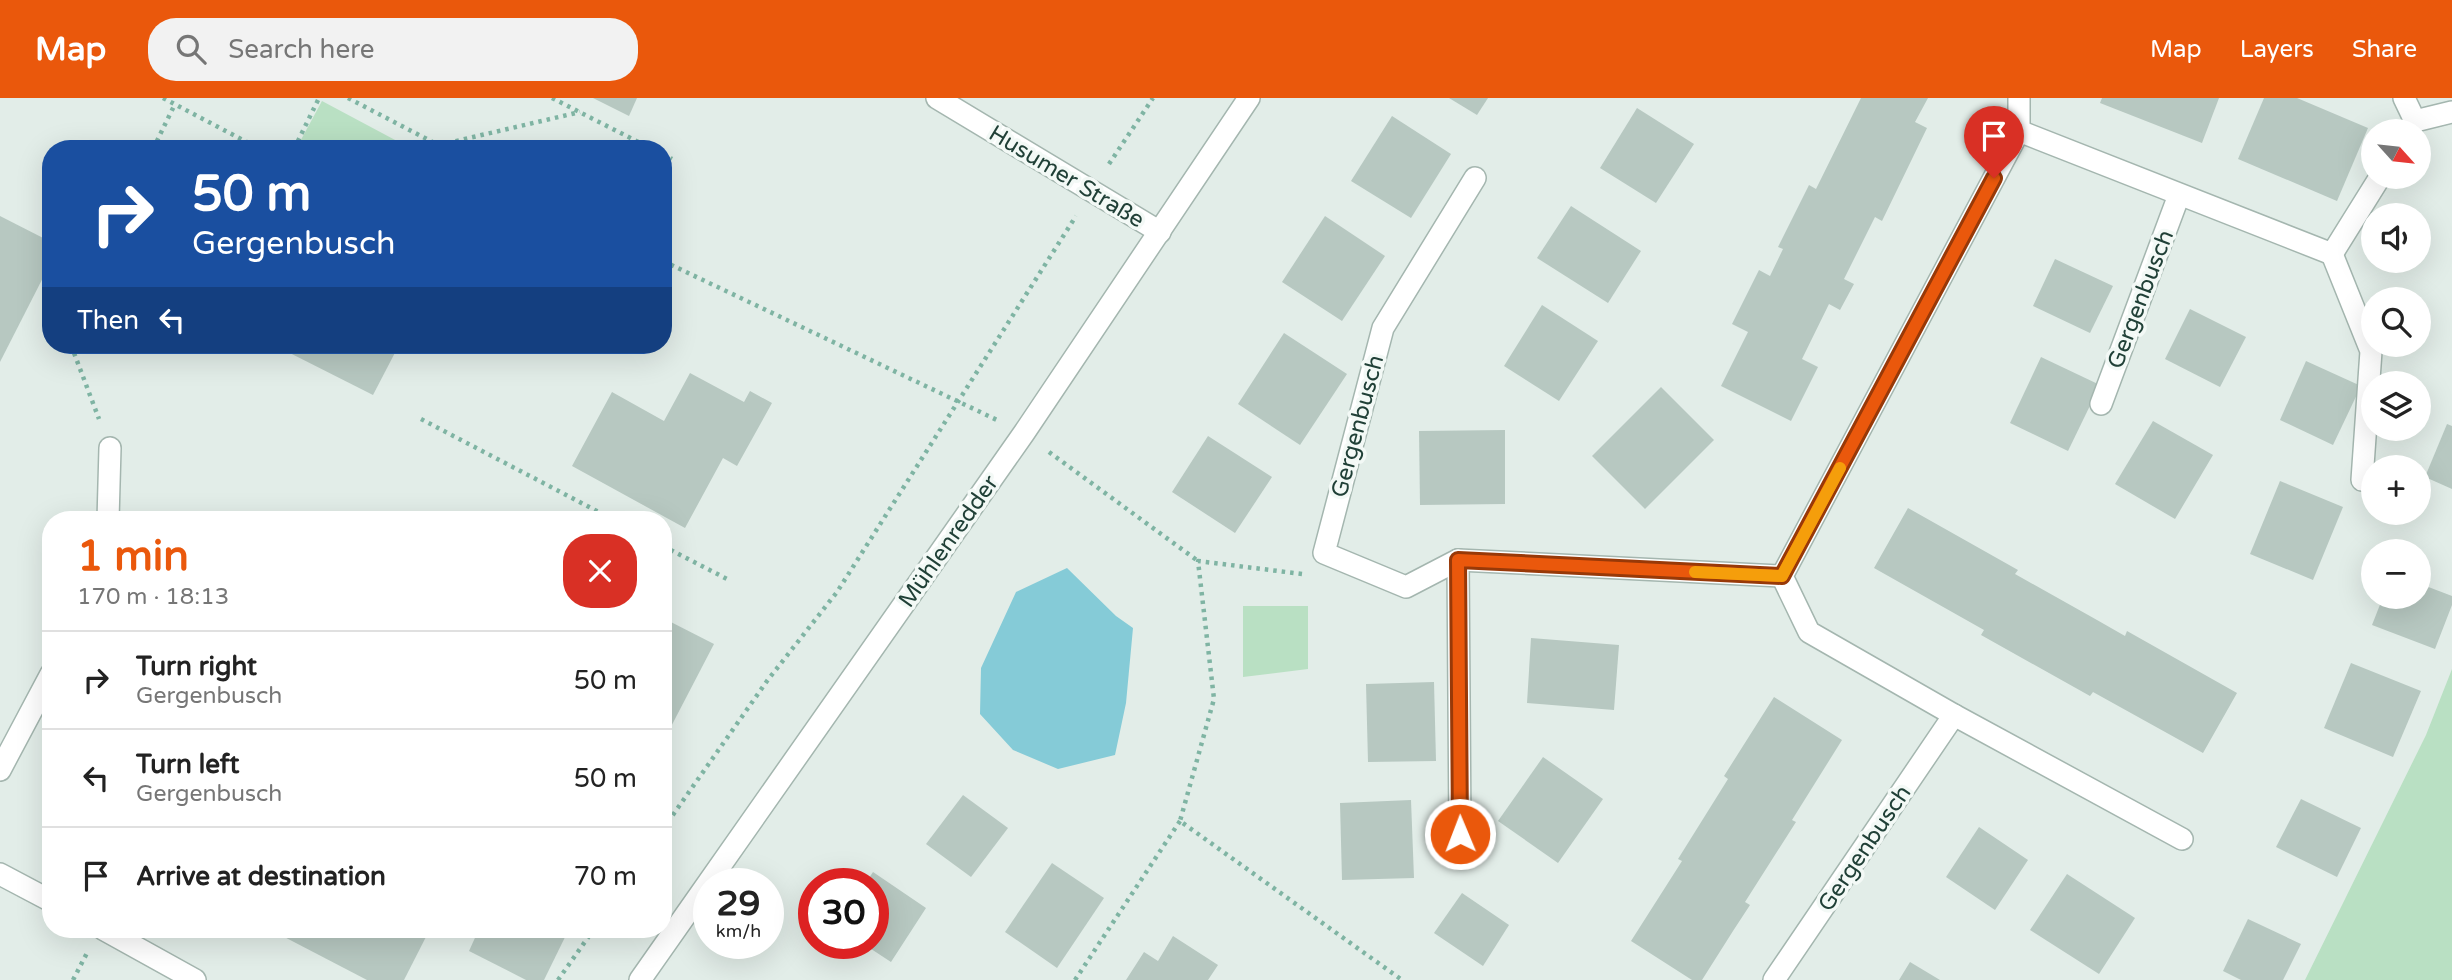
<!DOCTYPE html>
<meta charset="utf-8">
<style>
:root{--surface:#fff;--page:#f2f2f2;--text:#222;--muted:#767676;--line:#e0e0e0;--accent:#ea580c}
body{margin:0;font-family:"Varela Round",sans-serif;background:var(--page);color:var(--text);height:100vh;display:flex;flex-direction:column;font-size:26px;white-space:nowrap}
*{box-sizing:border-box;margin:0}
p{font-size:23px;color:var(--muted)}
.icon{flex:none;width:38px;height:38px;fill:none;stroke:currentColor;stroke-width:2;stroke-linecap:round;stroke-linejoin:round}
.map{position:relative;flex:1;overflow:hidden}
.drawer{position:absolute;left:42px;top:413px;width:630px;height:427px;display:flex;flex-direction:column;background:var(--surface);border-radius:28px;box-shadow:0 7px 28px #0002}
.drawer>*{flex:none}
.top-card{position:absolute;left:42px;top:42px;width:630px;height:214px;border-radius:28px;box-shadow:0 7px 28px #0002;background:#1a4fa0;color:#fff;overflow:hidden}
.needle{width:46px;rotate:117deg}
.controls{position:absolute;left:2361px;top:21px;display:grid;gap:14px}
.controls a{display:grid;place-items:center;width:70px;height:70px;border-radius:50%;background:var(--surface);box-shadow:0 7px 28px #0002;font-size:35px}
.speed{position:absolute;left:693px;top:770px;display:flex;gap:14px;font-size:35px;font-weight:700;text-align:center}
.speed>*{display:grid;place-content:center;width:91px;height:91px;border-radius:50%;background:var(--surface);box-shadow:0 7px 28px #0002;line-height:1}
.speed small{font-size:18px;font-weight:400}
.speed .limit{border:10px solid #d22;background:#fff;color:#111}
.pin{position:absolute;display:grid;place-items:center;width:60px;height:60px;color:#fff;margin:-72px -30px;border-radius:50% 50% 50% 0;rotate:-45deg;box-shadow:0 0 7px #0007}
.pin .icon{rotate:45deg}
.me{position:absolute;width:77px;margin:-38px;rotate:359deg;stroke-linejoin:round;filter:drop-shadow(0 0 5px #0008)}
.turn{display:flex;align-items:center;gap:24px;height:147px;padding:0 35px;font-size:32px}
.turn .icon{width:91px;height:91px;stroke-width:2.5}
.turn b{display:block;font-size:49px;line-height:60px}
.then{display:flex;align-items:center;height:66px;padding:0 35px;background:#0003;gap:14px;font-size:26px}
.round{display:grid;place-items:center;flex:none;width:74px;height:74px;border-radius:28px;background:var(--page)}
.headline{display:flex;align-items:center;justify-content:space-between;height:119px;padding:0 35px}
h1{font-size:42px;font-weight:700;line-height:52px;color:var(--accent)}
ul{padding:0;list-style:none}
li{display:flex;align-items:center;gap:21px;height:98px;padding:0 35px;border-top:2px solid var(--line)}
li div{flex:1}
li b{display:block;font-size:26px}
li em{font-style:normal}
header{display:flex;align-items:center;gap:42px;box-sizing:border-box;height:98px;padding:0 35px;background:var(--accent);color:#fff}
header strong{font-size:33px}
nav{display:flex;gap:38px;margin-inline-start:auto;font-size:24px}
.search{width:490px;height:63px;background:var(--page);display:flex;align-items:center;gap:18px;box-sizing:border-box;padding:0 24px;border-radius:28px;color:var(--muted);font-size:26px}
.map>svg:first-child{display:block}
.green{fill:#b9e0c3}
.water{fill:#85cbd7}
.building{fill:#b7c8c1}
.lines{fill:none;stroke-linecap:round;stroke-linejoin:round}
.minor-casing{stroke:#a4b6af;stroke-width:24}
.path{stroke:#7fb4a3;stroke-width:4.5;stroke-dasharray:3.5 5;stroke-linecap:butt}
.minor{stroke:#fff;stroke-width:21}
.route-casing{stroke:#983908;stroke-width:18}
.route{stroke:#ea580c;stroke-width:12}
.slow{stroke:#f59e0b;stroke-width:12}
.labels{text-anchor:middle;stroke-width:7;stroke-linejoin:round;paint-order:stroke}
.street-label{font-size:23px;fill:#204037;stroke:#f3f9f6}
</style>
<header>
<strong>Map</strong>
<div class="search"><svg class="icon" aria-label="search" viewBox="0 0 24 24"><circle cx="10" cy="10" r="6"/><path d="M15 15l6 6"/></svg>Search here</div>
<nav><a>Map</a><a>Layers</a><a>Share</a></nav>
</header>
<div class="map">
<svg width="2452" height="882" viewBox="0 0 2452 882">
<rect width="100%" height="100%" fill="#e2ede8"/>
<g class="green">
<polygon points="322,3 412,51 296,51"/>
<polygon points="1243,508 1308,508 1308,571 1243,579"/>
<polygon points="2452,571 2452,882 2305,882 2426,637"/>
</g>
<polygon class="water" points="1067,470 1116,518 1133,530 1126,605 1115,657 1058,671 1013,652 980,616 981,570 1016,494"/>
<g class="building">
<polygon points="593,0 637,0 629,18"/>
<polygon points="1449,0 1488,0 1477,17"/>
<polygon points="1861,0 1928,0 1915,24 1927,30 1882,123 1875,119 1844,181 1854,186 1840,212 1829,206 1802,261 1818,269 1791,323 1721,288 1748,234 1732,226 1759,172 1770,178 1783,151 1778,149 1809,87 1816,91"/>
<polygon points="2102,0 2219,0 2202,45 2100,5"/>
<polygon points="2264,0 2297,0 2368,30 2337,103 2238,61"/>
<polygon points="1637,10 1694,46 1656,105 1600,70"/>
<polygon points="1392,18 1451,56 1411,120 1351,83"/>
<polygon points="1571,108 1641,153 1608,205 1537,160"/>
<polygon points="0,118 51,144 51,164 0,264"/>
<polygon points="1325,118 1385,158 1342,223 1282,184"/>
<polygon points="2055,161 2113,188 2090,235 2033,208"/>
<polygon points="1542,207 1598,243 1559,303 1504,268"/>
<polygon points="2190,211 2246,239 2220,289 2165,261"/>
<polygon points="1284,235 1347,276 1300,347 1238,306"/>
<polygon points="274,247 399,247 373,297"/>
<polygon points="2041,259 2100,287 2068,353 2010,325"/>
<polygon points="2306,263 2361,288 2333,347 2280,322"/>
<polygon points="690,275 744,304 750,293 772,305 737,368 723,360 685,430 572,368 612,294 664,323"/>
<polygon points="1661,289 1714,342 1645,411 1592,358"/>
<polygon points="2153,323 2213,357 2175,421 2115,386"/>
<polygon points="2447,326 2452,328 2452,391 2425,379"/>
<polygon points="1505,332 1505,406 1420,407 1419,333"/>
<polygon points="1208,338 1272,379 1235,435 1172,394"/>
<polygon points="2280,383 2343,409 2313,482 2250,456"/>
<polygon points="1908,410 2018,472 2015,476 2097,522 2125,538 2127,533 2237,595 2203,655 2093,594 2090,598 1981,537 1984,532 1874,470"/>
<polygon points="2418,485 2452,498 2452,507 2435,551 2372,527 2383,499 2418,499"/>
<polygon points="663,520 714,546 663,644"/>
<polygon points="1531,540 1619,547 1614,612 1527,605"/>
<polygon points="2351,565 2421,593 2393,659 2324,630"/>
<polygon points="1434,584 1436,663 1368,664 1366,586"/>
<polygon points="1774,599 1842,642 1792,722 1796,724 1745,804 1750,807 1733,833 1702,882 1692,882 1631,843 1682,763 1678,761 1728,681 1724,678"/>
<polygon points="1543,659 1603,701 1558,765 1498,723"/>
<polygon points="963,697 1008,730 971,779 926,746"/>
<polygon points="2301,701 2361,730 2337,779 2276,749"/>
<polygon points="1411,702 1414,780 1342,782 1340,705"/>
<polygon points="1979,729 2028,762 1995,812 1946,779"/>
<polygon points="1052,765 1104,800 1057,870 1005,834"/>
<polygon points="873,774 926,810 891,864 862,845 873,845 873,786 865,786"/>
<polygon points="2067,776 2135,820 2099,876 2030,832"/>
<polygon points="1462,795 1509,827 1483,868 1434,835"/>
<polygon points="2248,821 2301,846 2283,882 2241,882 2223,873"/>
<polygon points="269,831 430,831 404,882 367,882"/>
<polygon points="479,831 569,831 544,882 526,882 469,853"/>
<polygon points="1173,838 1218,867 1208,882 1126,882 1144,854 1158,863"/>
<polygon points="1910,864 1940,882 1899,882"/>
</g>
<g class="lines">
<g class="minor-casing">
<g id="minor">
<polyline points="937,0 1160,134"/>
<polyline points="2019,0 2019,33 1782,478 1809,534 1954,617 2182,741"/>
<polyline points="2404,0 2415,23 2452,14"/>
<polyline points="2019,33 2332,156 2380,79"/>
<polyline points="1475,80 1383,230 1324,455 1406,489 1458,462 1782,478"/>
<polyline points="2332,156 2371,253 2362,382"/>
<polyline points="2101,306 2179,97"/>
<polyline points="108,422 110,350"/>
<polyline points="1458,462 1460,736"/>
<polyline points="0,672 51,576"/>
<polyline points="0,776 51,803"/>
<polyline points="103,831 195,882"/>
<polyline points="640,882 1024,335 1249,0"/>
<polyline points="1774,882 1954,617"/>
</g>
</g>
<g class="path">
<polyline points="163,0 260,51"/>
<polyline points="348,0 446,51"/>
<polyline points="552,0 652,51"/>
<polyline points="439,47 580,14"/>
<polyline points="153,51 175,6"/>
<polyline points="294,51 319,0"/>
<polyline points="663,56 672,61"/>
<polyline points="1109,66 1153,0"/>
<polyline points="663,163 997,322"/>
<polyline points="71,247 99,321"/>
<polyline points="421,321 614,422"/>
<polyline points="1049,354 1198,463"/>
<polyline points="663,448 729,482"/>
<polyline points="1302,476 1198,463 1214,601 1180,723 1402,882"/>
<polyline points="663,731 767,583 837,494 1076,118"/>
<polyline points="73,882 87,855"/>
<polyline points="558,882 594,831"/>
<polyline points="1075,882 1180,723"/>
</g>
<use href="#minor" class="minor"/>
</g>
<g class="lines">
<g class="route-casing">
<polyline id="route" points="1460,736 1458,462 1782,478 1994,80"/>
</g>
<use href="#route" class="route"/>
<polyline class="slow" points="1695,474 1782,478 1840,370"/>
</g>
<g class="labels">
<g class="street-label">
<text transform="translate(1067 78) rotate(31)" y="8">Husumer Straße</text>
<text transform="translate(2140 201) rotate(-69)" y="8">Gergenbusch</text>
<text transform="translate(1357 328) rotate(-75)" y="8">Gergenbusch</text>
<text transform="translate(948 443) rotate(-55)" y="8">Mühlenredder</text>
<text transform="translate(1864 750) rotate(-56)" y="8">Gergenbusch</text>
</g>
</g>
</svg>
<div class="controls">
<a><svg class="needle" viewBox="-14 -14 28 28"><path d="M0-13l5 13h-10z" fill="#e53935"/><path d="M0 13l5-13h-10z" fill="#767676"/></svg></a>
<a><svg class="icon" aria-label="sound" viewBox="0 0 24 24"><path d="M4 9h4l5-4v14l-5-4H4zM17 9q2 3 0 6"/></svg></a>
<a><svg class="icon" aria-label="search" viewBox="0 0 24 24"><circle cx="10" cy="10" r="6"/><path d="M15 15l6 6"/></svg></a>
<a><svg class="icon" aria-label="layers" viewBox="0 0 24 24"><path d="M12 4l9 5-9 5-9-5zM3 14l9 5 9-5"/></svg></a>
<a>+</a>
<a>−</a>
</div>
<div class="speed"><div>29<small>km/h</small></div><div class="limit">30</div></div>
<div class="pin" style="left:1994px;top:80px;background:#d93025"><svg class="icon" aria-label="arrive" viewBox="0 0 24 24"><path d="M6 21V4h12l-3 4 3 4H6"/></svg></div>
<svg class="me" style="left:1460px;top:736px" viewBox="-20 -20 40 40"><circle r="17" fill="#ea580c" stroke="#fff" stroke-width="3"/><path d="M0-11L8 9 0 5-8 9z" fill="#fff"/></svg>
<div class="top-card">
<div class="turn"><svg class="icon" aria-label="right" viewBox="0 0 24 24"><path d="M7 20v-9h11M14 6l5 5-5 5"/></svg><div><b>50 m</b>Gergenbusch</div></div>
<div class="then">Then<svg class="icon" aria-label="left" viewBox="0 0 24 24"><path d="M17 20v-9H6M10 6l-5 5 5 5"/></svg></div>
</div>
<section class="drawer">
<div class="headline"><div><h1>1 min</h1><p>170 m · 18:13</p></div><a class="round" style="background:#d93025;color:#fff"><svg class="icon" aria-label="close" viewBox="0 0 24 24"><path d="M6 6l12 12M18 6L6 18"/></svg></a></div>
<ul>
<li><svg class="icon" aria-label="right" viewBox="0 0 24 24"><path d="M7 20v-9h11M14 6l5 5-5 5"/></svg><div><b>Turn right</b><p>Gergenbusch</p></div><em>50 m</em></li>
<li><svg class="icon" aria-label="left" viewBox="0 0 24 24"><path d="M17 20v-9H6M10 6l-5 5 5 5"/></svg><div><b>Turn left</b><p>Gergenbusch</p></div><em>50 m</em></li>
<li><svg class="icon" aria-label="arrive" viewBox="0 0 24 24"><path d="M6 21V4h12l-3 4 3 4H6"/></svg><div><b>Arrive at destination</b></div><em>70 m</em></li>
</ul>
</section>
</div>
